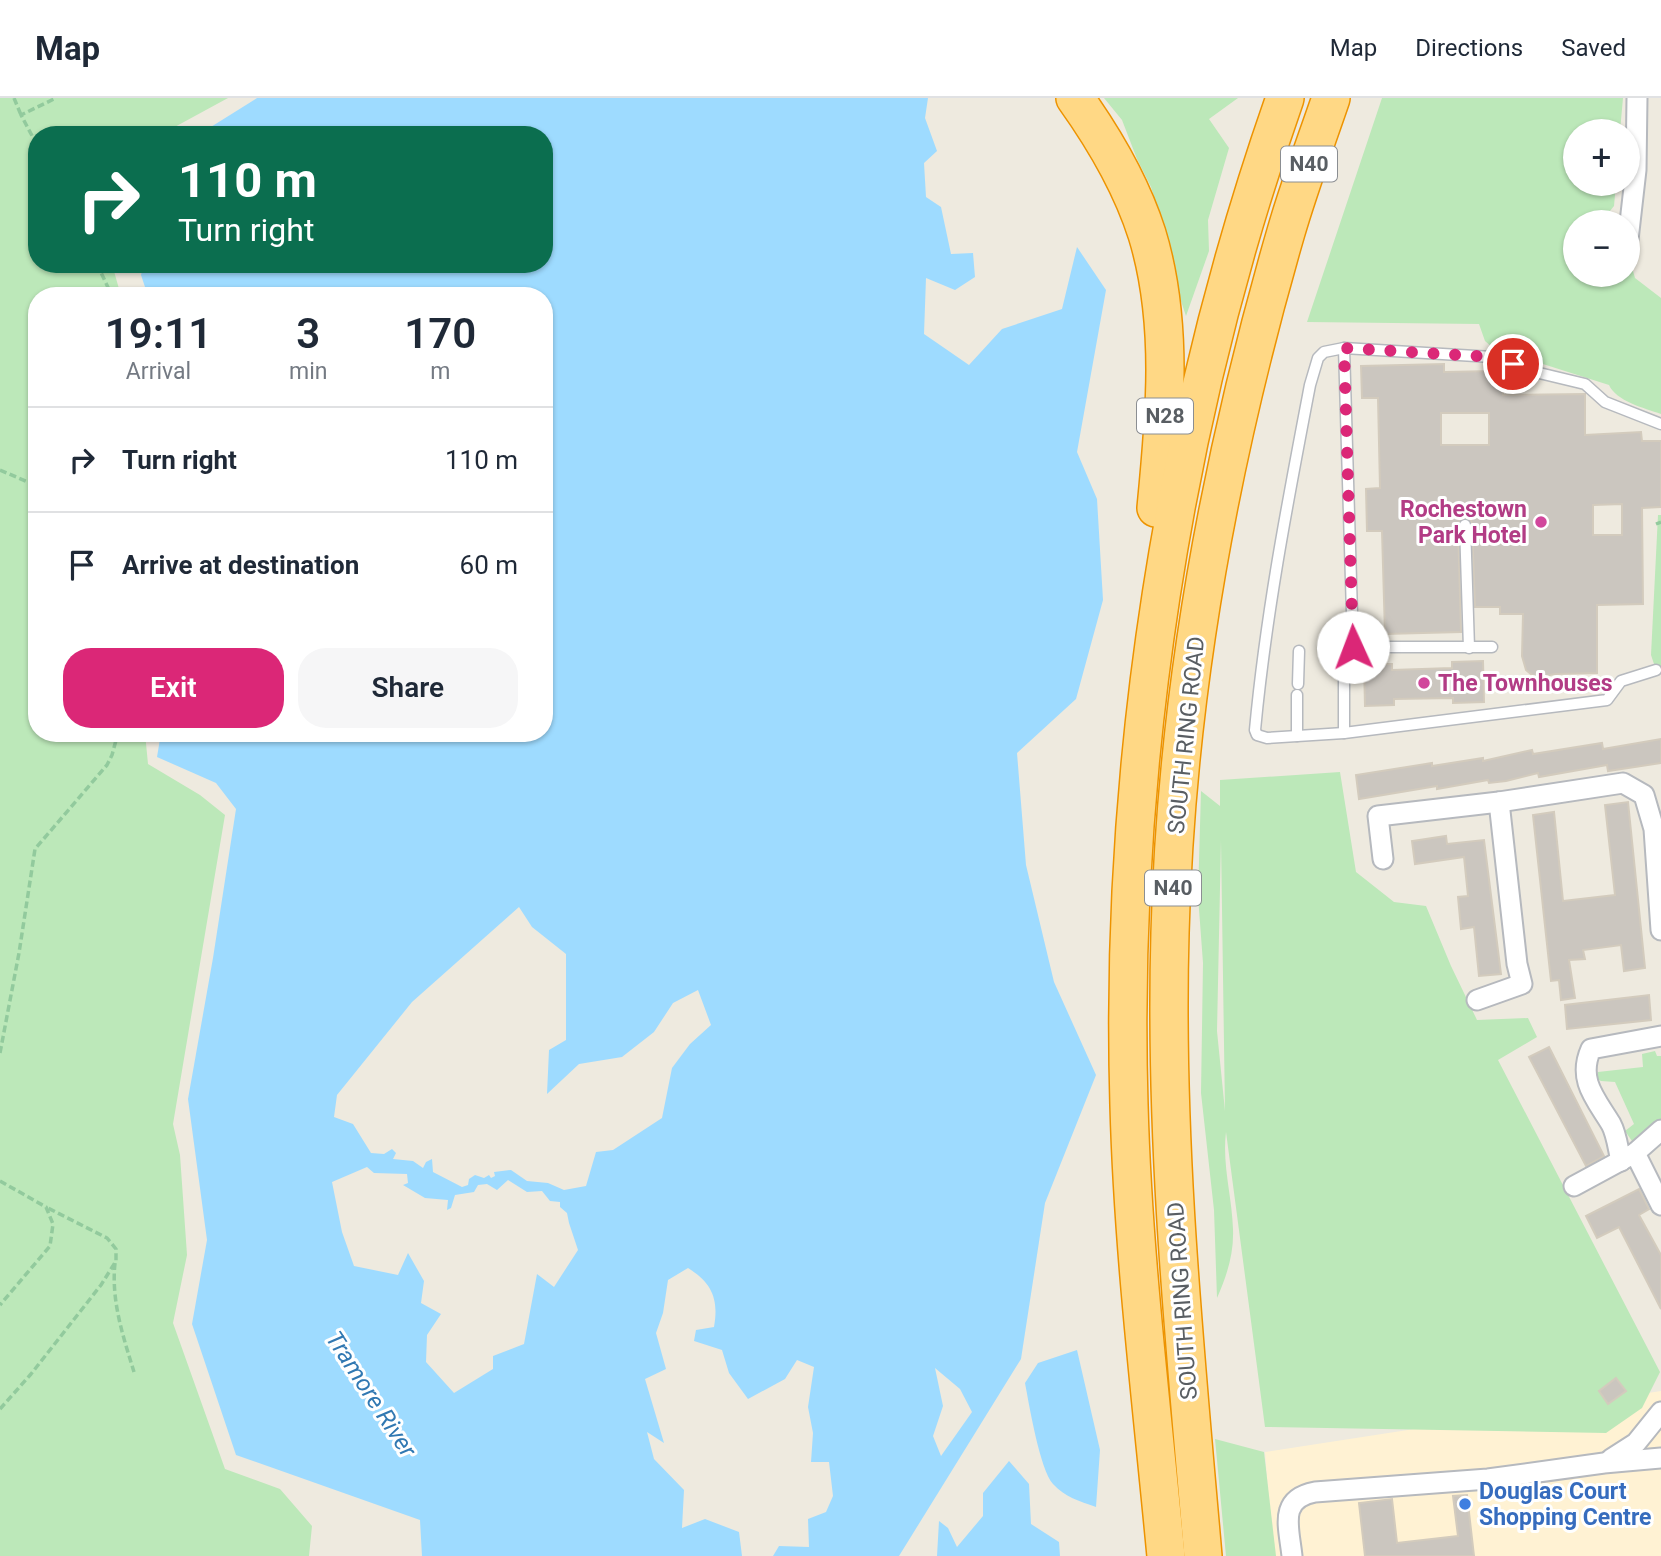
<!DOCTYPE html>
<meta charset="utf-8">
<style>
:root{--surface:#fff;--page:#f6f6f7;--text:#1f2937;--muted:#747a83;--line:#e0e1e3;--accent:#db2777}
body{margin:0;font-family:Roboto,sans-serif;background:var(--page);color:var(--text);height:100vh;display:flex;flex-direction:column;font-size:26px;white-space:nowrap}
*{box-sizing:border-box;margin:0}
p{font-size:23px;color:var(--muted)}
.icon{flex:none;width:38px;height:38px;fill:none;stroke:currentColor;stroke-width:2;stroke-linecap:round;stroke-linejoin:round}
.map{position:relative;flex:1;overflow:hidden}
.panel{position:absolute;left:28px;top:189px;width:525px;height:455px;display:flex;flex-direction:column;background:var(--surface);border-radius:28px;box-shadow:0 2px 5px #0004}
.panel>*{flex:none}
.banner{position:absolute;left:28px;top:28px;width:525px;height:147px;border-radius:28px;box-shadow:0 2px 5px #0004;background:#0b6e4f;color:#fff;overflow:hidden}
.buttons{position:absolute;left:1563px;top:21px;display:grid;gap:14px}
.buttons a{display:grid;place-items:center;width:77px;height:77px;border-radius:50%;background:var(--surface);box-shadow:0 2px 5px #0004;font-size:35px}
.pin{position:absolute;display:grid;place-items:center;width:60px;height:60px;color:#fff;margin:-30px;border:4px solid #fff;border-radius:50%;box-shadow:0 2px 7px #0007}
.me{position:absolute;width:77px;margin:-38px;rotate:358deg;stroke-linejoin:round;filter:drop-shadow(0 0 5px #0008)}
.turn{display:flex;align-items:center;gap:24px;height:147px;padding:0 35px;font-size:32px}
.turn .icon{width:91px;height:91px;stroke-width:2.5}
.turn b{display:block;font-size:49px;line-height:60px}
.eta{display:flex;justify-content:space-evenly;align-items:center;height:119px;text-align:center}
.eta b{font-size:42px;font-weight:600;line-height:49px}
.action{display:flex;gap:14px;margin-top:auto;padding:14px 35px}
.action a{flex:1;height:80px;border-radius:28px;background:var(--accent);color:#fff;font-size:28px;font-weight:600;line-height:80px;text-align:center}
.action a+a{background:var(--page);color:var(--text)}
ul{padding:0;list-style:none}
li{display:flex;align-items:center;gap:21px;height:105px;padding:0 35px;border-top:2px solid var(--line)}
li div{flex:1}
li b{display:block;font-size:26px}
li em{font-style:normal}
header{display:flex;align-items:center;gap:42px;box-sizing:border-box;height:98px;padding:0 35px;background:var(--surface);border-bottom:2px solid var(--line)}
header strong{font-size:33px}
nav{display:flex;gap:38px;margin-inline-start:auto;font-size:24px}
.map>svg:first-child{display:block}
.commercial{fill:#fff2d3}
.green{fill:#bce8b9;fill-rule:evenodd}
.water{fill:#9edbff;fill-rule:evenodd}
.building{fill:#cbc6bf;stroke:#d3cbbd;stroke-width:2;fill-rule:evenodd}
.lines{fill:none;stroke-linecap:round;stroke-linejoin:round}
.lane-casing{stroke:#b6b9be;stroke-width:13}
.street-casing{stroke:#b6b9be;stroke-width:23}
.highway-casing{stroke:#ed9300;stroke-width:40}
.path{stroke:#92ca9d;stroke-width:3.5;stroke-dasharray:7 3.5;stroke-linecap:butt}
.lane{stroke:#fff;stroke-width:10}
.street{stroke:#fff;stroke-width:19}
.highway{stroke:#ffd885;stroke-width:37}
.route{stroke:#db2777;stroke-width:12;stroke-dasharray:0 21.6}
.hotel-dot{fill:#d1479c;stroke:#fff;stroke-width:2.5}
.shop-dot{fill:#3f7fe0;stroke:#fff;stroke-width:2.5}
.labels{text-anchor:middle;stroke-width:6;stroke-linejoin:round;paint-order:stroke}
.shield{fill:#fff;stroke:#8b8e92;stroke-width:2}
.shield-label{font-size:21px;font-weight:bold;fill:#595e63}
.hotel-label{font-size:23px;font-weight:bold;fill:#b23c85;stroke:#fff;text-anchor:end}
.street-label{font-size:23px;fill:#595e63;stroke:#fff}
.shop-label{font-size:23px;font-weight:bold;fill:#366cbe;stroke:#fff;text-anchor:start}
.water-label{font-size:24px;font-style:italic;fill:#3078b2;stroke:#fff}
</style>
<header>
<strong>Map</strong>
<nav><a>Map</a><a>Directions</a><a>Saved</a></nav>
</header>
<div class="map">
<svg width="1661" height="1458" viewBox="0 0 1661 1458">
<rect width="100%" height="100%" fill="#eeeadf"/>
<polygon class="commercial" points="1661,1293 1661,1458 1273,1458 1265,1354"/>
<g class="green">
<polygon points="0,0 228,0 160,37 37,37 37,166 112,166 121,198 37,198 37,635 145,635 148,666 200,697 225,717 173,1026 180,1057 187,1157 173,1225 225,1371 280,1391 312,1428 309,1458 0,1458"/>
<polygon points="1104,0 1238,0 1209,21 1229,50 1208,122 1209,153 1186,218 1179,197 1175,167 1151,89 1137,61 1122,22"/>
<path d="M1382,0h241l-3,33h-45v53h41l-2,22 -13,16h-26v53h53v-13l3,2 4,14 26,20v116c-17,-6 -45,-13 -52,-29l-116,-37 -8,-7 -6,-17 -172,-2z"/>
<polygon points="1658,417 1661,417 1661,572 1656,572 1651,557"/>
<path d="M1340,674l16,100 38,30 32,4 25,60 26,54 51,-2 9,19 -39,23 162,312 -18,36 -36,25 -341,-6 -39,-295c-4,33 6,64 7,97 1,25 -6,46 -16,69l-3,-88 -13,-117 2,-130 -5,-67 3,-105 19,15v-26zM1221,742v1l4,270 -8,-80z"/>
<polygon points="1655,953 1657,958 1661,958 1661,1032 1641,1047 1632,1043 1625,1033 1634,1026 1615,984 1601,983 1596,980 1598,974 1643,969 1642,956"/>
<polygon points="1215,1341 1264,1354 1276,1458 1226,1458"/>
</g>
<g class="water">
<path d="M257,0h671l-3,20 12,33 -13,12 2,34 15,10 10,47 22,-1 2,24 -20,13 -29,-12 -2,56 45,31 33,-36 60,-20 15,-62 29,43 -29,162 20,47 6,101 -27,99 -59,54 9,112 28,117 42,93 -51,128 -24,156 -122,197h-126l6,-10 30,1 -1,-28 18,-7 7,-16 -4,-34h-18l2,-29 -5,-26 6,-40 -17,-7 -12,19 -37,20 -19,-26 -7,-23 -28,-9 2,-11 18,-3c5,-28 -2,-44 -26,-59l-20,12 -5,33 -7,20 10,36 -21,10 19,64 -17,-11 7,27 30,31 -2,38 23,-9 34,13 3,24h-320l-2,-36 -184,-65 -44,-131 15,-84 -19,-141 25,-141 23,-149 -20,-26 -59,-26 4,-24h383v-437h-396l-7,-21 3,-11h400v-129h-346zM519,809l13,20 34,27v86l-17,10 -2,44 32,-30 43,-7 32,-25 19,-29 25,-13 13,35 -21,19 -18,24 -10,50 -49,32 -17,2 -10,34 -22,4 -16,-7 -21,-2 -16,-11 -17,2 1,4 -4,2 -2,-3 -5,3 -9,-3 -6,4 -1,6 -6,2 -29,-15 -1,-13 -6,3 -3,6 -10,-7 -20,-2 3,-6 -4,-4 -8,5 -13,-1 -18,-29 -19,-7 3,-22 75,-93zM367,1069l7,6 33,1 1,9 -5,2 22,13 23,2 -1,10 4,-2 4,-13 19,-3 4,-7 9,-1 10,6 11,-10 19,12 15,-1 8,10 10,1v5l7,6 2,10 9,27 -24,37 -17,-13 -13,70 -31,12v13l-39,24 -28,-31 1,-27 14,-21 -20,-11 3,-22 -16,-28 -10,22 -44,-9 -12,-34 -10,-50zM935,1270l25,21 12,23 -31,44 -8,-20 10,-30z"/>
<path d="M1077,1252l23,100 -4,57c-17,-6 -31,-10 -43,-23 -13,-14 -24,-80 -28,-101l13,-20z"/>
<polygon points="1009,1363 1029,1386 1031,1426 1059,1444 1060,1458 937,1458 939,1423 948,1430 957,1449 983,1418 983,1395"/>
</g>
<g class="building">
<path d="M1444,266v8l51,-1v4l8,-1v21l82,-1v41l56,-3 1,9h19v66l-19,1 1,96 -46,1v68l-42,1 -15,3 -8,-2 -6,-5 -4,-14 1,-42h-23v-7h-25l-3,-82 -1,-4 -6,-3 -4,1 -3,6 3,107 -76,2 -3,-103h-15l-1,-42 14,-1 -2,-90h-16l-1,-32zM1441,315h48v32h-48zM1622,406v31h-29v-30z"/>
<polygon points="1483,563 1484,604 1453,605 1453,600 1394,601 1394,607 1365,608 1364,566 1392,566 1392,572 1452,570 1452,564"/>
<polygon points="1661,641 1661,665 1608,673 1607,667 1539,679 1538,675 1506,683 1489,685 1488,682 1437,691 1437,688 1359,701 1356,677 1432,665 1432,668 1483,660 1483,663 1532,652 1533,656 1602,645 1603,651"/>
<polygon points="1628,704 1645,870 1624,873 1621,847 1583,852 1585,861 1569,862 1575,900 1561,902 1559,882 1551,883 1533,717 1554,714 1563,803 1615,797 1605,707"/>
<polygon points="1446,738 1447,746 1484,742 1501,876 1479,878 1474,829 1461,831 1458,799 1468,798 1464,759 1415,766 1412,743"/>
<polygon points="1649,897 1651,922 1567,931 1565,907"/>
<polygon points="1549,949 1604,1058 1586,1068 1529,959"/>
<polygon points="1639,1091 1649,1111 1639,1117 1661,1157 1661,1211 1619,1129 1597,1140 1586,1118"/>
<polygon points="1616,1280 1626,1293 1608,1306 1599,1293"/>
<polygon points="1467,1397 1474,1458 1365,1458 1359,1405 1392,1401 1397,1445 1458,1438 1453,1398"/>
</g>
<g class="lines">
<g class="lane-casing">
<g id="lane">
<polyline points="1344,250 1353,549"/>
<polyline points="1465,427 1469,550"/>
<path d="M1656,572l-35,11 -14,19 -263,33 -77,5 -10,-3 -2,-5c11,-117 33,-230 55,-345l8,-27 6,-6 20,-4 148,9 43,15 50,12 20,18 56,22"/>
<polyline points="1298,586 1299,553"/>
<polyline points="1344,635 1344,556 1353,549 1492,549"/>
<polyline points="1297,638 1297,597"/>
</g>
</g>
<g class="street-casing">
<g id="street">
<polyline points="1628,142 1636,72 1637,0"/>
<polyline points="1383,761 1378,718 1499,704 1623,685 1644,697 1654,731 1661,832"/>
<polyline points="1477,902 1522,886 1517,866 1499,704"/>
<polyline points="1635,1055 1661,1107"/>
<path d="M1621,1063c-3,-12 -4,-26 -10,-37 -15,-25 -34,-44 -20,-75l70,-13"/>
<polyline points="1574,1088 1635,1055 1661,1032"/>
<polyline points="1611,1361 1636,1345 1661,1314"/>
<path d="M1292,1458c-3,-29 -14,-57 23,-64l173,-13 116,-16 57,-5"/>
</g>
</g>
<g class="highway-casing">
<g id="highway">
<path d="M1075,0c30,42 56,86 72,136 27,88 18,183 9,274"/>
<path d="M1166,1458c-14,-150 -33,-301 -37,-451 -10,-337 44,-689 156,-1007"/>
<path d="M1203,1458c-18,-207 -39,-414 -33,-623 6,-237 50,-474 116,-701 13,-45 30,-90 45,-134"/>
</g>
</g>
<g class="path">
<polyline points="14,0 21,17"/>
<polyline points="37,47 21,17 56,0"/>
<polyline points="97,166 112,198"/>
<polyline points="0,372 37,388"/>
<polyline points="1656,426 1661,424"/>
<polyline points="0,955 19,855 35,751 107,667 112,657 118,635"/>
<polyline points="0,1083 46,1109 53,1126 50,1148 0,1207"/>
<path d="M115,1165c-4,38 8,73 19,109"/>
<polyline points="0,1311 31,1276 101,1187 116,1163 116,1151 107,1140 46,1109"/>
</g>
<use href="#lane" class="lane"/>
<use href="#street" class="street"/>
<use href="#highway" class="highway"/>
</g>
<g class="lines">
<polyline class="route" points="1353,549 1344,250 1492,259 1513,266"/>
</g>
<g class="hotel-dot">
<circle cx="1541" cy="424" r="7"/>
<circle cx="1424" cy="585" r="7"/>
</g>
<circle class="shop-dot" cx="1465" cy="1406" r="7"/>
<g class="labels">
<g class="shield">
<rect x="1281" y="48.5" width="56" height="35" rx="5"/>
<rect x="1137" y="300.5" width="56" height="35" rx="5"/>
<rect x="1145" y="772.5" width="56" height="35" rx="5"/>
</g>
<g class="shield-label">
<text x="1309" y="73">N40</text>
<text x="1165" y="325">N28</text>
<text x="1173" y="797">N40</text>
</g>
<g class="hotel-label">
<text x="1527" y="419">Rochestown<tspan x="1527" dy="26">Park Hotel</tspan></text>
<text x="1438" y="593" text-anchor="start">The Townhouses</text>
</g>
<g class="street-label">
<text transform="translate(1186 637) rotate(-84)" y="8">SOUTH RING ROAD</text>
<text transform="translate(1182 1203) rotate(-94)" y="8">SOUTH RING ROAD</text>
</g>
<g class="shop-label">
<text x="1479" y="1401">Douglas Court<tspan x="1479" dy="26">Shopping Centre</tspan></text>
</g>
<g class="water-label">
<text transform="translate(371 1296) rotate(57)" y="8">Tramore River</text>
</g>
</g>
</svg>
<div class="buttons">
<a>+</a>
<a>−</a>
</div>
<div class="pin" style="left:1513px;top:266px;background:#d93025"><svg class="icon" aria-label="arrive" viewBox="0 0 24 24"><path d="M6 21V4h12l-3 4 3 4H6"/></svg></div>
<svg class="me" style="left:1353px;top:549px" viewBox="-20 -20 40 40"><circle r="19" fill="#fff"/><path d="M0-13L10 11 0 6-10 11z" fill="#db2777"/></svg>
<div class="banner">
<div class="turn"><svg class="icon" aria-label="right" viewBox="0 0 24 24"><path d="M7 20v-9h11M14 6l5 5-5 5"/></svg><div><b>110 m</b>Turn right</div></div>
</div>
<section class="panel">
<div class="eta">
<div><b>19:11</b><p>Arrival</p></div>
<div><b>3</b><p>min</p></div>
<div><b>170</b><p>m</p></div>
</div>
<ul>
<li><svg class="icon" aria-label="right" viewBox="0 0 24 24"><path d="M7 20v-9h11M14 6l5 5-5 5"/></svg><div><b>Turn right</b></div><em>110 m</em></li>
<li><svg class="icon" aria-label="arrive" viewBox="0 0 24 24"><path d="M6 21V4h12l-3 4 3 4H6"/></svg><div><b>Arrive at destination</b></div><em>60 m</em></li>
</ul>
<div class="action"><a>Exit</a><a>Share</a></div>
</section>
</div>
